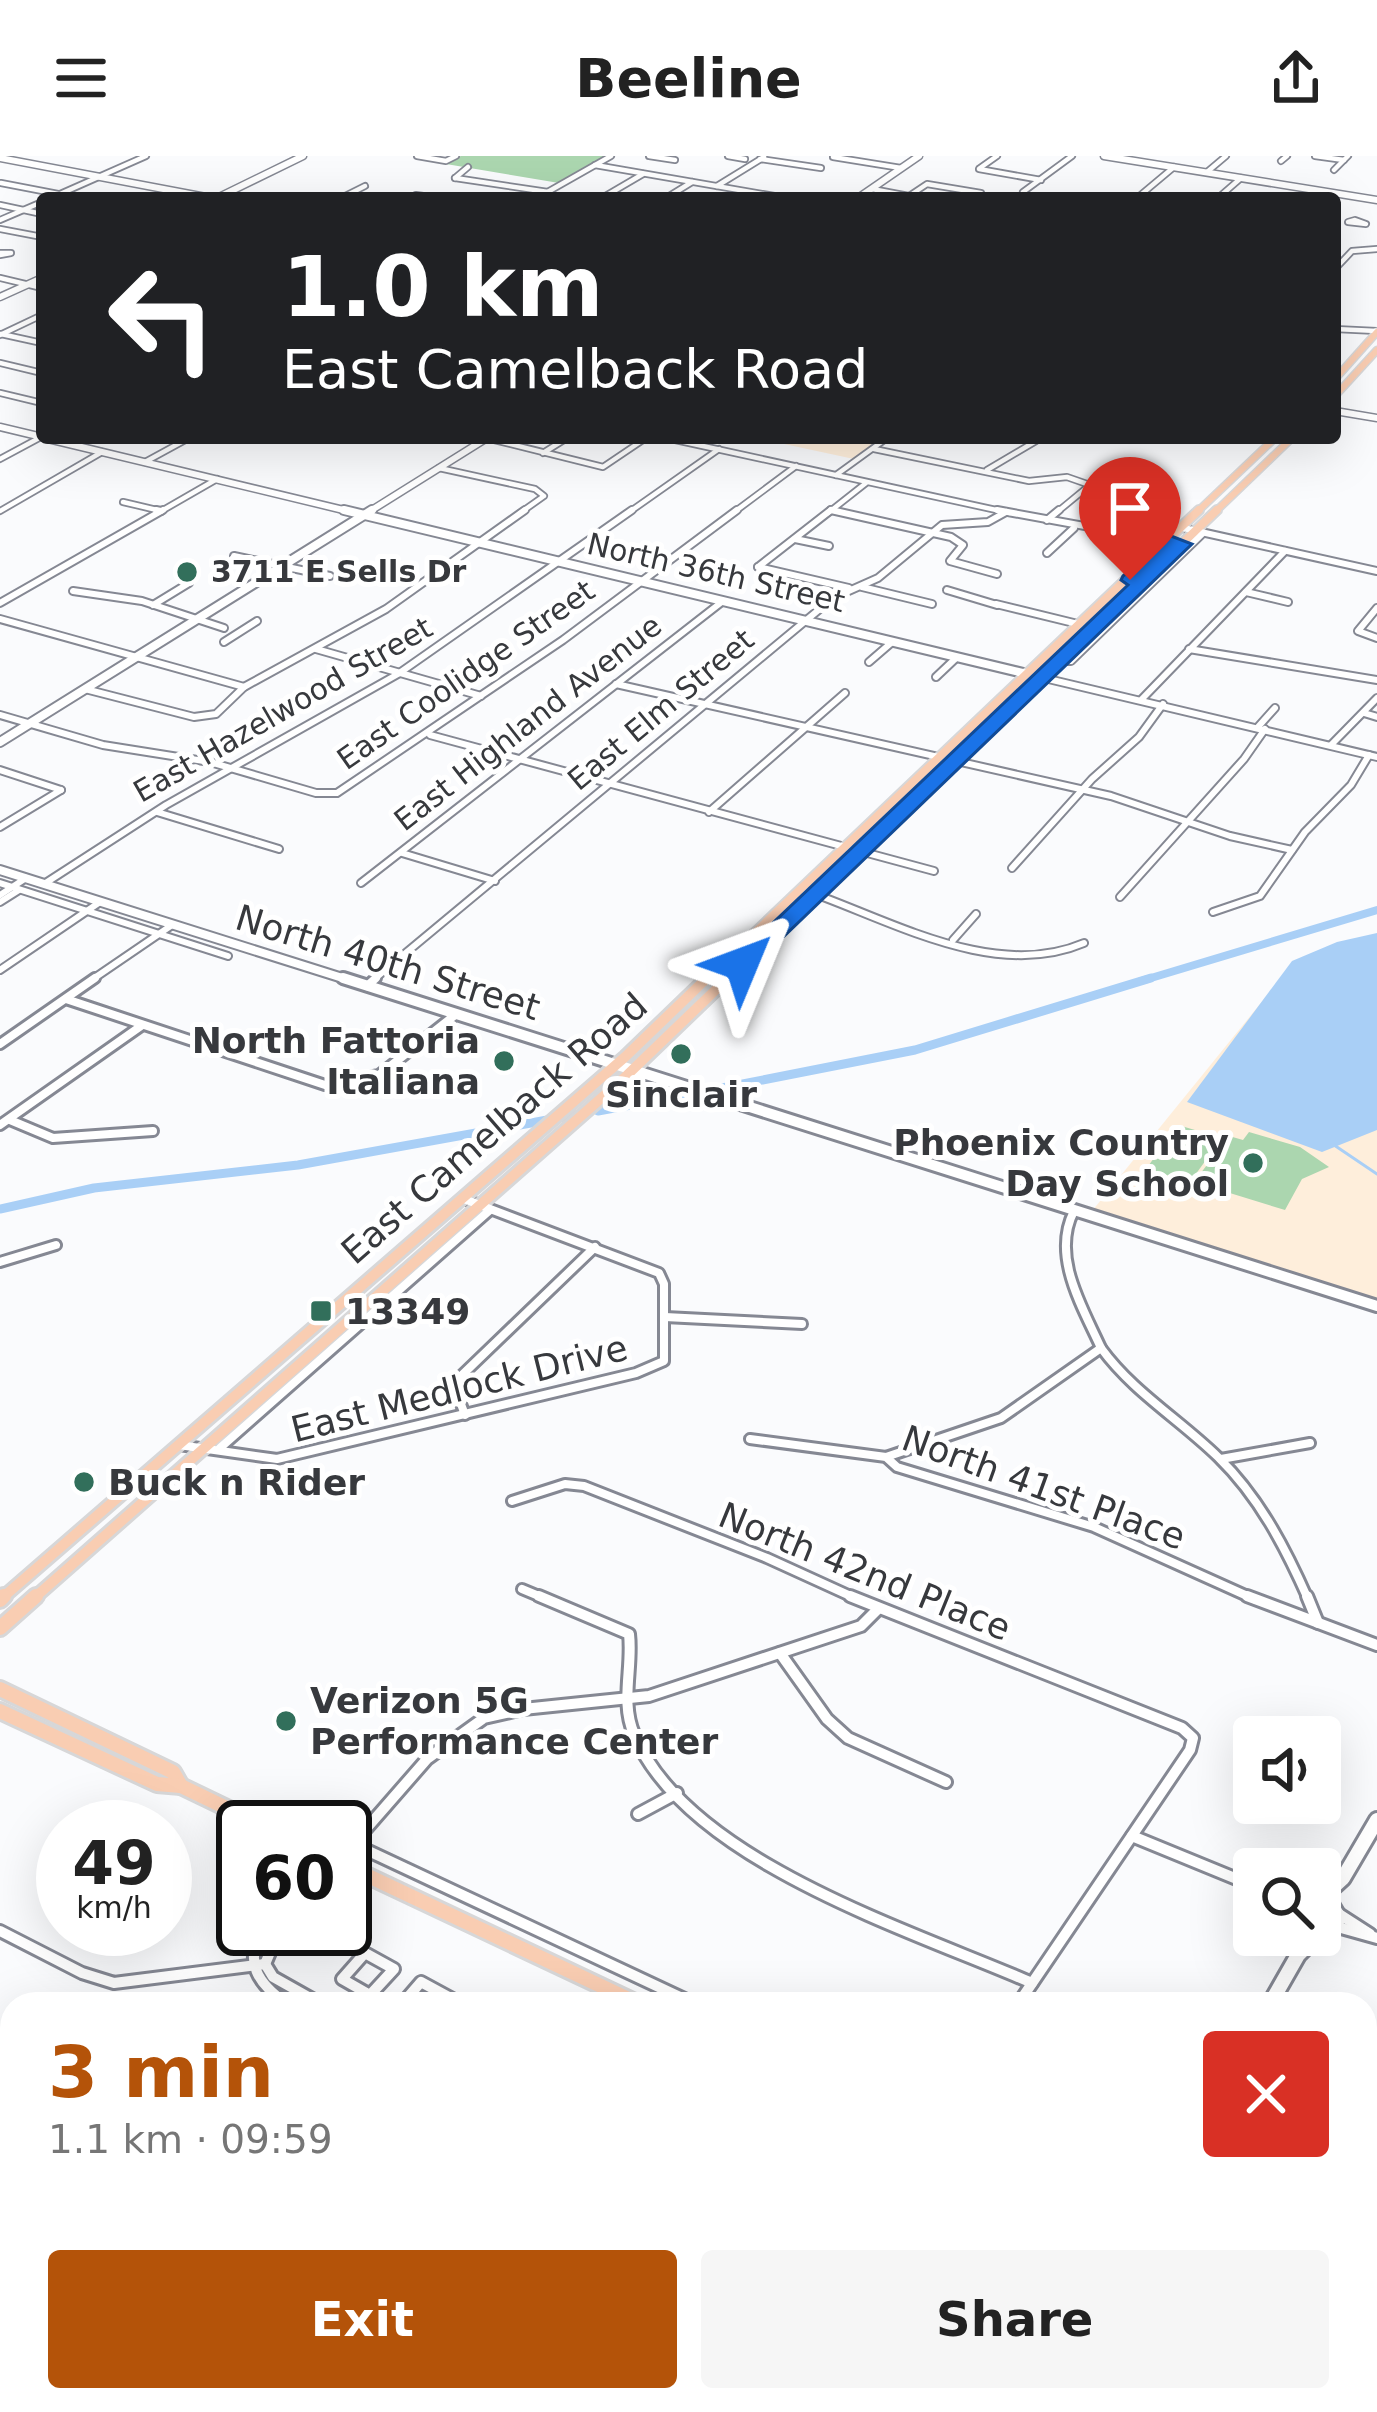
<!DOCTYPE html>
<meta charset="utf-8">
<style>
:root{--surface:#fff;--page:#f6f6f6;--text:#222;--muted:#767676;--accent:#b45309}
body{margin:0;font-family:"DejaVu Sans",sans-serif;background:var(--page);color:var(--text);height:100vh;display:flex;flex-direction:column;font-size:45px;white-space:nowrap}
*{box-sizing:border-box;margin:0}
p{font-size:39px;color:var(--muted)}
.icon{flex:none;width:66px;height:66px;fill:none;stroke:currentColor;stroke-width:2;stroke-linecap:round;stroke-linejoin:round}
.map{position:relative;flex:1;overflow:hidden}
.panel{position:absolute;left:0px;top:1836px;width:1377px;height:420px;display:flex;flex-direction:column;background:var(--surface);border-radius:36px 36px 0 0;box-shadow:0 12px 48px #0002}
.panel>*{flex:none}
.banner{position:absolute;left:36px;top:36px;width:1305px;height:252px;border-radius:12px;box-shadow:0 12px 48px #0002;background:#202124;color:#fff;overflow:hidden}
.fabs{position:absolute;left:1233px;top:1560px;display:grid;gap:24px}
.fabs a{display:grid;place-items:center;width:108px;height:108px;border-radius:12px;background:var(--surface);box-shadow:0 12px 48px #0002;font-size:60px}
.speed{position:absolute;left:36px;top:1644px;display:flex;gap:24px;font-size:60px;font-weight:700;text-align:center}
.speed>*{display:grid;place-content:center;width:156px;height:156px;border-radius:50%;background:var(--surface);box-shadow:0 12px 48px #0002;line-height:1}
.speed small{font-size:30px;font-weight:400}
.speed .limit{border:6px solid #111;border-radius:18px;background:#fff;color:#111}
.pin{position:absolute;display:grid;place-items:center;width:102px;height:102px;color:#fff;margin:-123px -51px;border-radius:50% 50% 50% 0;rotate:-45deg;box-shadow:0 0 12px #0007}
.pin .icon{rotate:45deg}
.me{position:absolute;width:132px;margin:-66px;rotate:46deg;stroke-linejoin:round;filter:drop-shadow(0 0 9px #0008)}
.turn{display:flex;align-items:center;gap:42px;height:252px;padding:0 48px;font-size:54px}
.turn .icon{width:156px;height:156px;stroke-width:2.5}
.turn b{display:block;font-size:84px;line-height:102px}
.round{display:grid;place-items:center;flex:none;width:126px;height:126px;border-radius:12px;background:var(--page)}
.overview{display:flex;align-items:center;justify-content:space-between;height:204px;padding:0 48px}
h1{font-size:72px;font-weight:600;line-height:90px;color:var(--accent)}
.cta{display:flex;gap:24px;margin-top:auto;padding:24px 48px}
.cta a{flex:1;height:138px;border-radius:12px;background:var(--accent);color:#fff;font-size:48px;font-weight:600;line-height:138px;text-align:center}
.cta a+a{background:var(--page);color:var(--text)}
header{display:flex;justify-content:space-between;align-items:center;height:156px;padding:0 48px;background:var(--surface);font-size:54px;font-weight:600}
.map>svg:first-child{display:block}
.education{fill:#feeedb}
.green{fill:#abd6af}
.water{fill:#a9cff6}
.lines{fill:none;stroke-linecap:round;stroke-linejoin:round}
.stream{stroke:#a9cff6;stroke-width:3}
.canal-far1{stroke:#a9cff6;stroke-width:8}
.canal{stroke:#a9cff6;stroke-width:9}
.street-far3-casing{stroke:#858893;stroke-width:8}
.street-far2-casing{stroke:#858893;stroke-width:10}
.street-far1-casing{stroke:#858893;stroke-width:14}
.street-casing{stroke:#858893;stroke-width:16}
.secondary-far3-casing{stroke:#858893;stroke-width:9}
.secondary-far2-casing{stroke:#858893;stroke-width:12}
.secondary-far1-casing{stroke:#858893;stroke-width:16}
.secondary-casing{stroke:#858893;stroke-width:20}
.primary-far3-casing{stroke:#d7d7d8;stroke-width:9}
.primary-far2-casing{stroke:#d7d7d8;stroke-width:12}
.primary-far1-casing{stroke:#d7d7d8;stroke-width:16}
.primary-casing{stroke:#d7d7d8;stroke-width:20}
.street-far3{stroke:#fff;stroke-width:4.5}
.street-far2{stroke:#fff;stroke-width:6}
.street-far1{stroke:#fff;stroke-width:8}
.street{stroke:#fff;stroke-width:10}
.secondary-far3{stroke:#fff;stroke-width:6}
.secondary-far2{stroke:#fff;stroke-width:8}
.secondary-far1{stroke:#fff;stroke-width:10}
.secondary{stroke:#fff;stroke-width:14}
.primary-far3{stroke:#f9cdb2;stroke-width:6}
.primary-far2{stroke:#f9cdb2;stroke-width:8}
.primary-far1{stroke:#f9cdb2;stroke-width:10}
.primary{stroke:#f9cdb2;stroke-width:14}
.route{fill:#1a73e8;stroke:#114b97;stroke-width:3}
.poi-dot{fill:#326f5b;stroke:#fff;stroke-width:4.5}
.labels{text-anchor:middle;stroke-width:10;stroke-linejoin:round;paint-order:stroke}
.far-poi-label{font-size:30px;font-weight:bold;fill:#37393d;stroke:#fff;text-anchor:start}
.far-street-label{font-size:30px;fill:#37393d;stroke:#fff}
.street-label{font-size:36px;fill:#37393d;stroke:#fff}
.poi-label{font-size:36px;font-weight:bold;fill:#37393d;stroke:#fff;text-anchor:start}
</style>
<header><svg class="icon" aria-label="menu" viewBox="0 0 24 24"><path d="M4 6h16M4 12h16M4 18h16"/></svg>Beeline<svg class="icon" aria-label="share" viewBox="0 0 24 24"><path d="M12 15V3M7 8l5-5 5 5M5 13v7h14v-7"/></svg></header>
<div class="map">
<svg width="1377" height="2256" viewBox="0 0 1377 2256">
<rect width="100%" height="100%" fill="#fafbfd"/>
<g class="education">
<polygon points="756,282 881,282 854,303"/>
<polygon points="1290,811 1377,835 1377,1147 1092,1055"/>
</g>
<g class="green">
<polygon points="461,0 607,0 559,27 446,8"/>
<polygon points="1178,969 1222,982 1190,1026 1146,1013"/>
<polygon points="1249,976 1300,991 1329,1011 1302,1023 1285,1054 1194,1026 1229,980 1243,984"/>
</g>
<polygon class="water" points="1377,777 1377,974 1322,996 1187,946 1292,805 1337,786"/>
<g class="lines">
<polyline class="stream" points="1334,989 1377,1018"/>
<polyline class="canal-far1" points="1141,825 1377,754"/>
<g class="canal">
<polyline points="717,933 915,894 1151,822"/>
<polyline points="598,955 685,939"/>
<polyline points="0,1053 94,1032 298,1009 586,957"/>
</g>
<g class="street-far3-casing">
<g id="street-far3">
<polyline points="417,0 446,5 456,0"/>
<polyline points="649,0 675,4"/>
<polyline points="728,0 745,3"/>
<polyline points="1315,0 1344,4"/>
<polyline points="833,1 901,12"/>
<polyline points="760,3 821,12"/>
<polyline points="1281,5 1287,0"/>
<polyline points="595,9 786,42"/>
<polyline points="980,12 997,0"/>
<polyline points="979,13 1041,24"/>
<polyline points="1334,14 1348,0"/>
<polyline points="1207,16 1226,0"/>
<polyline points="455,22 548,36"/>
<polyline points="455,22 468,11"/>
<polyline points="1,27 79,42"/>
<polyline points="717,30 764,1"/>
<polyline points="872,33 909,40"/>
<polyline points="1023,36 1072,0"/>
<polyline points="416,39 438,42"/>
<polyline points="51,42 146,0"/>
<polyline points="341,42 365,30"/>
<polyline points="537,42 611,0"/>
<polyline points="602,42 643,18"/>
<polyline points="666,42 692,26"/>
<polyline points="906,42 927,28 981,37"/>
<polyline points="1137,42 1174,11"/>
<polyline points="1218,42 1241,22"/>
<polyline points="0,49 42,58"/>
<polyline points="0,64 42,46"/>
<polygon points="1355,64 1366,68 1348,66"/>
<polyline points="0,73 37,80"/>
<polyline points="0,97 11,97 0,99"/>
<polyline points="1335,113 1352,95 1377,93"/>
<polyline points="0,122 42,132"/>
<polyline points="1335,173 1377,175"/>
<polyline points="1,178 42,187"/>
<polyline points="0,179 42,159"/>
<polyline points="0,207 42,217"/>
<polyline points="0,237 42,247"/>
<polyline points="486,282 603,311 646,282"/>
<polyline points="666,282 1010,357"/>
<polyline points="874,293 1029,325 1067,321 1090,329 1056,357"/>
<polyline points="543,297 567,282"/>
<polyline points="0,303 41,281"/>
<polyline points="145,306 189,282"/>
<polyline points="439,312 535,333 544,340 520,357"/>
<polyline points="987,314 1036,285"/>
<polyline points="836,319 887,282"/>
<polyline points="123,346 161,355"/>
<polyline points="831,354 844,357"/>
<polyline points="0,355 102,296"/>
<polyline points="158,357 217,323"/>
<polyline points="628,357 719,293"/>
<polyline points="733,357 796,310"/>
<polyline points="828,357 866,327"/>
</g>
</g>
<g class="street-far2-casing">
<g id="street-far2">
<polyline points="156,354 161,355"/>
<polyline points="831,354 951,381 963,389 950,405 997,418"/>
<polyline points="997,354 1183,388"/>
<polyline points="1047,364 1059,354"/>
<polyline points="1183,372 1377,415"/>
<polyline points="795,383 829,390"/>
<polyline points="1047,397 1074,372"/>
<polyline points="234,400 330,420"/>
<polyline points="758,411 831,354"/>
<polyline points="758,411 849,432"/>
<polyline points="862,431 932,448"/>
<polyline points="947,434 997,449"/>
<polyline points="73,435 142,445 224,472"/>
<polyline points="1246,436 1288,446"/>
<polyline points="0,447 163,354"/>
<polyline points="996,448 1082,469"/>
<polyline points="153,449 189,427"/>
<polyline points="1377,452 1358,475 1377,482"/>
<polyline points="0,463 244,531"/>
<polyline points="224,486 257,465"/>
<polyline points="316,493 481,540"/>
<polyline points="1189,493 1377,524"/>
<polyline points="1062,505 1071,505 1202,378"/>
<polyline points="869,506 891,487"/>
<polyline points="936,521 955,503"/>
<polyline points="1044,522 1377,601"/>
<polyline points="616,528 1111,640 1230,680 1292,694"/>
<polyline points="85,533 194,561 216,558 244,531 386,453 525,354"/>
<polyline points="1142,543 1285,395"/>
<polyline points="1364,557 1377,561"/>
<polyline points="0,559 103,589 210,606 316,637 337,637 563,484 737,354"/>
<polyline points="1258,571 1275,552"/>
<polyline points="430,579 934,715"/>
<polyline points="1331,589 1377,542"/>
<polyline points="0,614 61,634"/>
<polyline points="157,656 279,693"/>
<polyline points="709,656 845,537"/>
<polyline points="0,671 61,634"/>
<polyline points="402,697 495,725"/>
<polyline points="1012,712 1092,623 1139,581 1163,548"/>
<polyline points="0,727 228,800"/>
<polyline points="361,727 723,445"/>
<polyline points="44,728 166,649 398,518 632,354"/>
<path d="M801,733c86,29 192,93 283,54"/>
<polyline points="0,739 26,722"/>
<polyline points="1120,741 1244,603 1265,573"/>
<polyline points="0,746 19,734"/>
<polyline points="1213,756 1260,740 1305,676 1351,629 1369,599"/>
<polyline points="953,784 976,758"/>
<polyline points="0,814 100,746"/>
<polyline points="90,825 172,769"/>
<polyline points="372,825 833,442 878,422 942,369 988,366 1006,356"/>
</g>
</g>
<g class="street-far1-casing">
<g id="street-far1">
<polyline points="367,830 376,822"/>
<polyline points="66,843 325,929 379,919 455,859"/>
<polyline points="0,888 95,822"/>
<polyline points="10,964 53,982 153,975"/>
<polyline points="0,969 141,870"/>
<polyline points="0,1106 56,1089"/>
<polyline points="665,1161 802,1168"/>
<path d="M1101,1192c32,44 78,71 117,109 41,40 67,90 90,142"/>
<polyline points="465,1259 457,1237 462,1219 595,1091"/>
<polyline points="750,1283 886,1301 897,1311 1094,1371 1254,1443"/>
<polyline points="179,1289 277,1303 636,1217 664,1205 664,1128 659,1117 464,1043"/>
<polyline points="220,1292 490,1054"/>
<path d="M886,1301l115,-39 100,-70c-19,-42 -50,-92 -27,-137"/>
<polyline points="1221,1303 1310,1287"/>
<polyline points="512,1345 565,1328 584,1330 767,1402 857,1443"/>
<polyline points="522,1433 546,1443"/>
</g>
</g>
<g class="street-casing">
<g id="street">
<path d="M539,1440l90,38c4,33 -9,68 5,100 52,127 279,197 398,249"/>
<polyline points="850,1440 1182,1572 1193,1582 1190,1594 1018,1848"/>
<polyline points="1247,1440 1377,1489"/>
<polyline points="1307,1440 1318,1467"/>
<polyline points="780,1497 827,1563 848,1582 946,1626"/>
<polyline points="287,1656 318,1671"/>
<polyline points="638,1658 677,1637"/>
<polyline points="1132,1680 1254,1730"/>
<polyline points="345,1684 695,1848"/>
<polyline points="345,1697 427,1603 484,1562 523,1553 649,1540 861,1470 878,1453"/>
<polyline points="1339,1758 1370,1778"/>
<polyline points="1334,1770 1377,1782"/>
<path d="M263,1773c-20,33 -5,55 24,75"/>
<polyline points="0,1775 82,1817 114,1827 265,1808"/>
<polygon points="365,1797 394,1813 370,1839 342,1823"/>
<polyline points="265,1808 273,1821 321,1848"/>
<polyline points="265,1808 280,1773"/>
<polyline points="370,1839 387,1848"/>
<polyline points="402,1848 421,1826 456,1845 454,1848"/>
<polyline points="1365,2049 1377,2010"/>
<polyline points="0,2109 12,2120"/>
<polyline points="0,2129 12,2142"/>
<polyline points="181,2244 236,2244"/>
<polyline points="883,2244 885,2256"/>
<polyline points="660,2256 663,2244"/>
<polyline points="1218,2256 1224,2244"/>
</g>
</g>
<g class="secondary-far3-casing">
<g id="secondary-far3">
<polyline points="1104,0 1377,44"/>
<polyline points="0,2 211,42"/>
<polyline points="217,42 303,0"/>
<polyline points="858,42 919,0"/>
<polyline points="0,141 42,122"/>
<polyline points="1335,255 1377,262"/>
<polyline points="0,271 42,281"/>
<polyline points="44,282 356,357"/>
<polyline points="367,357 487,282"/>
</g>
</g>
<g class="secondary-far2-casing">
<g id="secondary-far2">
<polyline points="344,354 1044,522"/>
<polyline points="0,586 372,354"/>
<polyline points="0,714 352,825"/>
</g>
</g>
<g class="secondary-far1-casing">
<polyline id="secondary-far1" points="343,822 1377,1150"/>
</g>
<g class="secondary-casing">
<g id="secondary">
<polyline points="1320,1743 1343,1722 1377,1664"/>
<polyline points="1320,1746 1332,1750 1339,1762 1334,1770 1320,1771"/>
<polyline points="1270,1848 1298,1799 1318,1779"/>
</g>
</g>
<g class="primary-far3-casing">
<g id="primary-far3">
<polyline points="1335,223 1377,176"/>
<polyline points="1335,240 1377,194"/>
<polyline points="1196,357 1275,282"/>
<polyline points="1214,357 1292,282"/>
</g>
</g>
<g class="primary-far2-casing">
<g id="primary-far2">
<polyline points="704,825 1199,354"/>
<polyline points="725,825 1217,354"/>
</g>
</g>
<g class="primary-far1-casing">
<g id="primary-far1">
<polyline points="1,1443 625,901 707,822"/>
<polyline points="33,1443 623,923 728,822"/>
</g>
</g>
<g class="primary-casing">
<g id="primary">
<polyline points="0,1444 4,1440"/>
<polyline points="0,1472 36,1440"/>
<polyline points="0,1533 173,1616 181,1630"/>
<polyline points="0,1555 157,1628 181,1630 266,1671"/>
<polyline points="345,1709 639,1848"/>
<polyline points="1365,2191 1377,2197"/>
</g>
</g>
<use href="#street-far3" class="street-far3"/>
<use href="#street-far2" class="street-far2"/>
<use href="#street-far1" class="street-far1"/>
<use href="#street" class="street"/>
<use href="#secondary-far3" class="secondary-far3"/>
<use href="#secondary-far2" class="secondary-far2"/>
<use href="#secondary-far1" class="secondary-far1"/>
<use href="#secondary" class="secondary"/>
<use href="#primary-far3" class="primary-far3"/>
<use href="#primary-far2" class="primary-far2"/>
<use href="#primary-far1" class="primary-far1"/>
<use href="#primary" class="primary"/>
</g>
<polygon class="route" points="1171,380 1192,388 750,813 734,813 734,804 1128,429 1121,424 1123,420"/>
<g class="poi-dot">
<circle cx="187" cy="416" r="12"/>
<circle cx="681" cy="898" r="12"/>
<circle cx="504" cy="905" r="12"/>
<circle cx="1253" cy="1007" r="12"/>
<rect x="309" y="1143" width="24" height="24" rx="6"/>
<circle cx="84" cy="1326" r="12"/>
<circle cx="286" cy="1565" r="12"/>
</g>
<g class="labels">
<g class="far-poi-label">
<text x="211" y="426">3711 E Sells Dr</text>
</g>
<g class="far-street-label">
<text transform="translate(716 417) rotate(13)" y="10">North 36th Street</text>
<text transform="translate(466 519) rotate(-35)" y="10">East Coolidge Street</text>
<text transform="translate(283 554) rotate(-30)" y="10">East Hazelwood Street</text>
<text transform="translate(661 554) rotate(-40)" y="10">East Elm Street</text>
<text transform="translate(528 567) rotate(-38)" y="10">East Highland Avenue</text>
</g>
<g class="street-label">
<text transform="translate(388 806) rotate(17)" y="13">North 40th Street</text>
<text transform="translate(494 972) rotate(-41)" y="13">East Camelback Road</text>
<text transform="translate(459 1232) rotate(-14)" y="13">East Medlock Drive</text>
<text transform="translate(1044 1331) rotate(20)" y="13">North 41st Place</text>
<text transform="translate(865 1415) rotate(22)" y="13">North 42nd Place</text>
</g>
<g class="poi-label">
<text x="480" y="897" text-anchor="end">North Fattoria<tspan x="480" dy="41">Italiana</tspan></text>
<text x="681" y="951" text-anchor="middle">Sinclair</text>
<text x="1229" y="999" text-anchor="end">Phoenix Country<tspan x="1229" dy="41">Day School</tspan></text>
<text x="345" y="1168">13349</text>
<text x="108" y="1339">Buck n Rider</text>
<text x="310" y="1557">Verizon 5G<tspan x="310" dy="41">Performance Center</tspan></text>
</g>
</g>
</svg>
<div class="fabs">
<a><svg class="icon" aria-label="sound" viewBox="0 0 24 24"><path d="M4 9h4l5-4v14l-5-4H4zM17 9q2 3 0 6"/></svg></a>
<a><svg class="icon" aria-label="search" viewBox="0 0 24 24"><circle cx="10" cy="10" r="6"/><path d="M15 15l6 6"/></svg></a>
</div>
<div class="speed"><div>49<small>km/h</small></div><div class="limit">60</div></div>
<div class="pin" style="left:1130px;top:424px;background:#d93025"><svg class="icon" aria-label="arrive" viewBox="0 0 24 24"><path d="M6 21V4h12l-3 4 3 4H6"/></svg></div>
<svg class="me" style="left:742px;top:808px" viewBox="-20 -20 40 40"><path d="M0-17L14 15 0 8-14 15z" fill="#1a73e8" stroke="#fff" stroke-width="4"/></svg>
<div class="banner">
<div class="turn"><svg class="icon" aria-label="left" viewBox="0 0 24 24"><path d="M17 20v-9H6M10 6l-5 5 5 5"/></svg><div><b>1.0 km</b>East Camelback Road</div></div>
</div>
<section class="panel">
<div class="overview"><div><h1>3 min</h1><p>1.1 km · 09:59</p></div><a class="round" style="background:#d93025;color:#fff"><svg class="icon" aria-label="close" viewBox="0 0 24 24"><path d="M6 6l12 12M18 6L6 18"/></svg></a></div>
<div class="cta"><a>Exit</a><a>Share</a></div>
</section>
</div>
